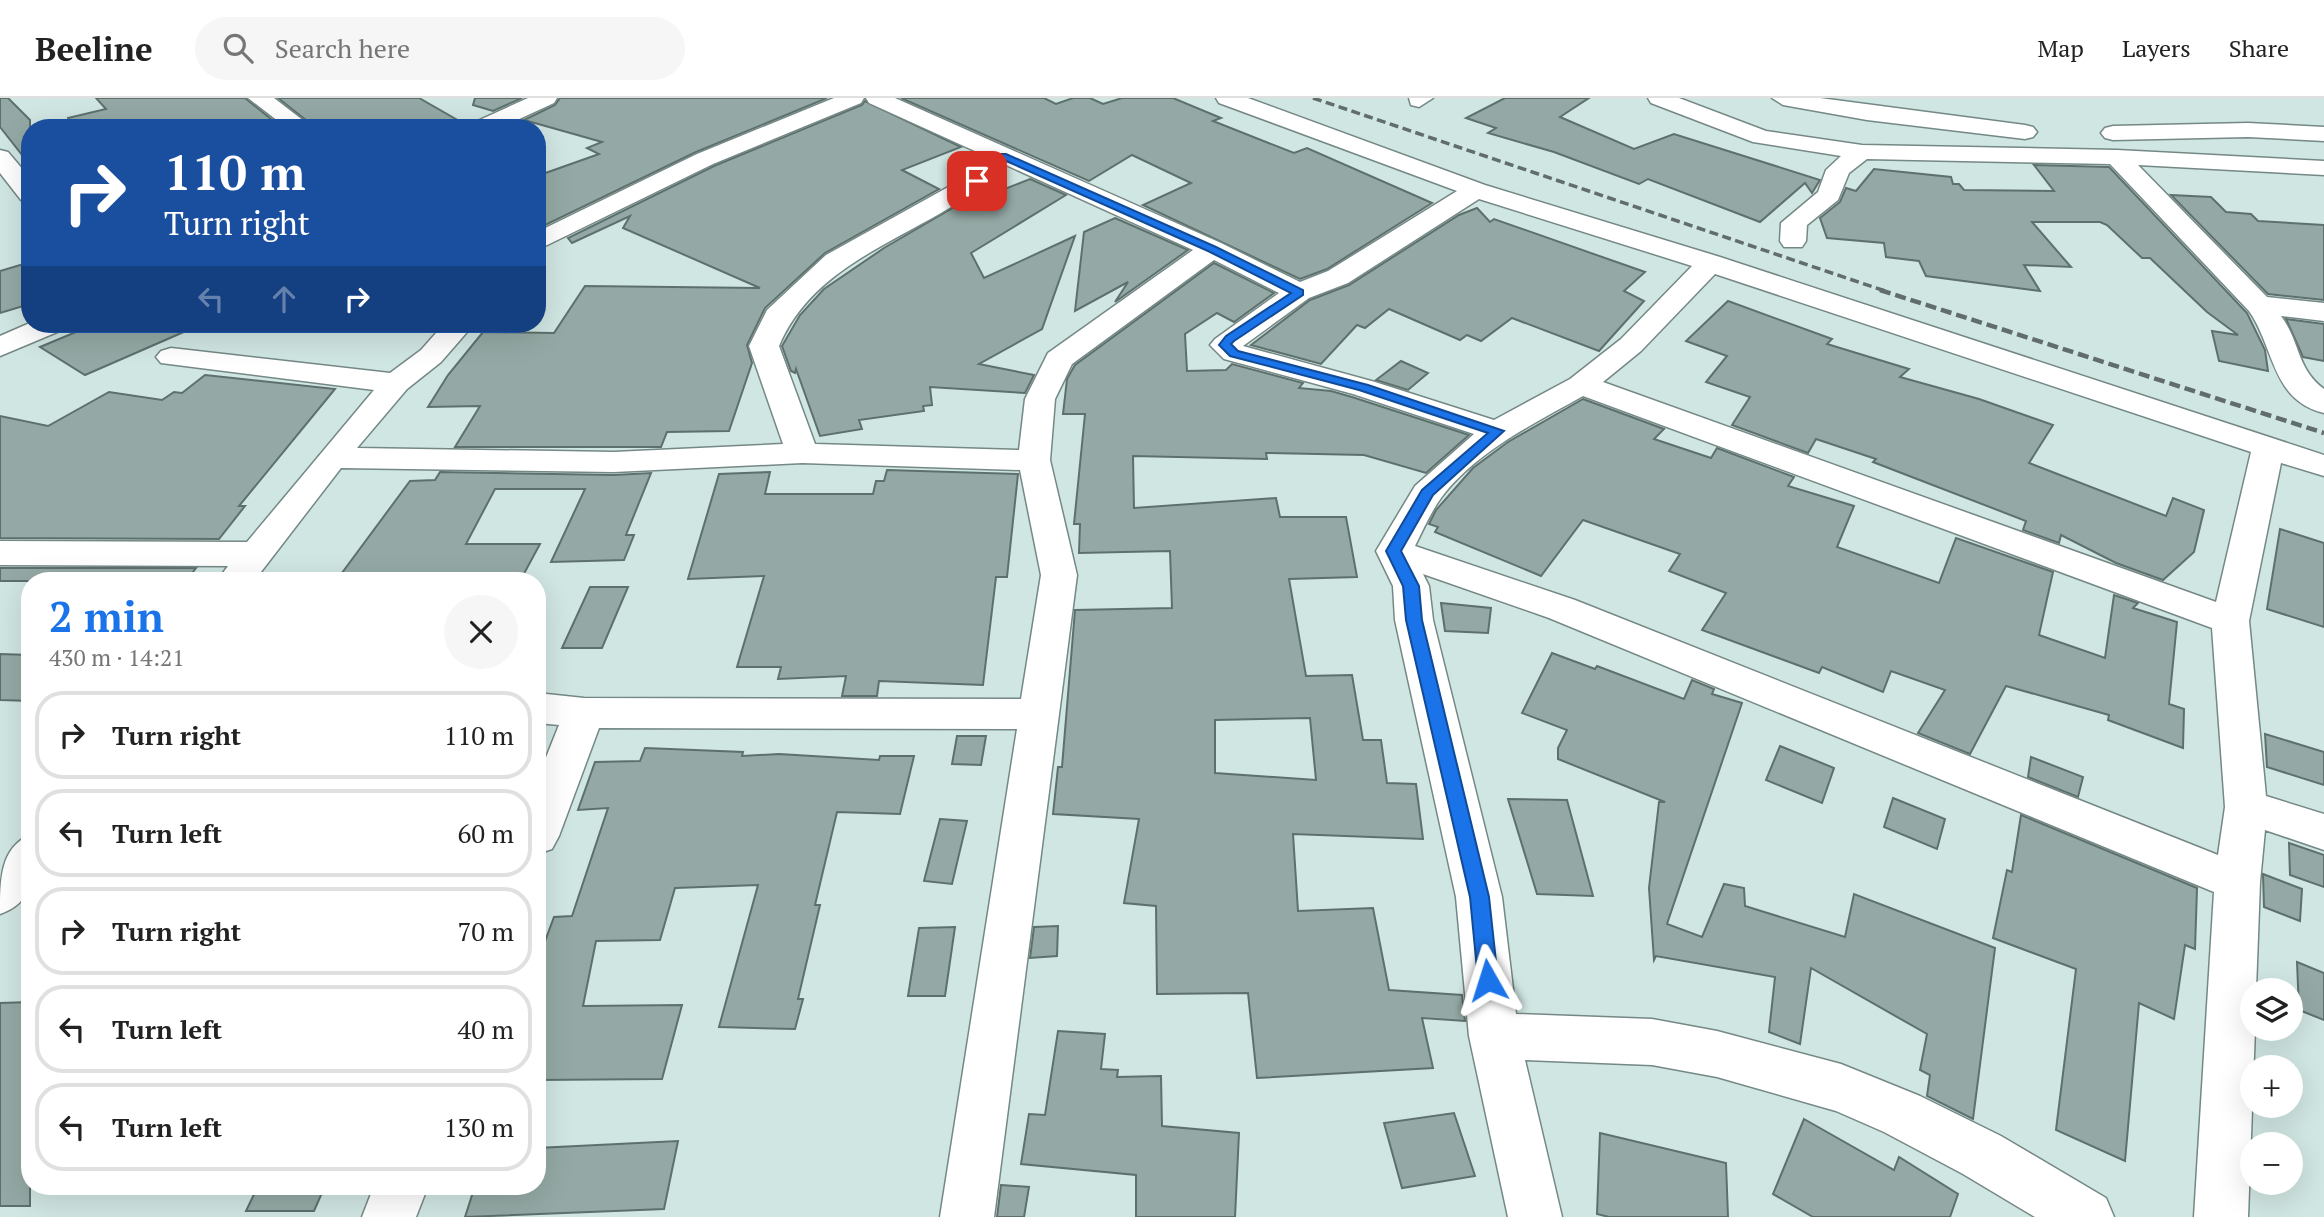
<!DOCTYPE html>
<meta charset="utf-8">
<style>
:root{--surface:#fff;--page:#f6f6f6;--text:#222;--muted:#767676;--line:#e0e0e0;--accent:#1a73e8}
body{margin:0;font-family:"PT Serif",serif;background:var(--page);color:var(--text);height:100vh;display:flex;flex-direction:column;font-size:26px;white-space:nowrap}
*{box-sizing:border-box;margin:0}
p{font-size:23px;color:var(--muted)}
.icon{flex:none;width:38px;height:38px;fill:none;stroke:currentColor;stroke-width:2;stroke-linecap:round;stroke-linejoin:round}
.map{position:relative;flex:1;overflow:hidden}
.sheet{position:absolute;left:21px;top:474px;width:525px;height:623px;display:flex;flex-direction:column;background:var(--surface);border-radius:28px;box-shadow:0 7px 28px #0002}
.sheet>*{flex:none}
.banner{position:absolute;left:21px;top:21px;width:525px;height:214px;border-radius:28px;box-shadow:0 7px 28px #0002;background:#1a4fa0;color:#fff;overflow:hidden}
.fabs{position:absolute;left:2240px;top:880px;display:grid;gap:14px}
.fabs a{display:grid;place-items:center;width:63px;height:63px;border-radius:50%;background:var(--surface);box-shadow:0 7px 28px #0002;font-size:35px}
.pin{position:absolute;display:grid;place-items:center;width:60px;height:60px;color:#fff;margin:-30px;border-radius:14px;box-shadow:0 4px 10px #0006}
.me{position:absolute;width:77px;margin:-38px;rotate:354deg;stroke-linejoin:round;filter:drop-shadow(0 0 5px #0008)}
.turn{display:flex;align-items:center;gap:24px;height:147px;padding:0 28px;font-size:32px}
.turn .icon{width:91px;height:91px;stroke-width:2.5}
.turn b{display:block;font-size:49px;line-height:60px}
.lanes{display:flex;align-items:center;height:66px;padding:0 28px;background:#0003;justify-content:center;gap:35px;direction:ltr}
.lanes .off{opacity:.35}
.round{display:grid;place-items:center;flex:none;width:74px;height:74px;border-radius:37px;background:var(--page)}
.overview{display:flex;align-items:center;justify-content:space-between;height:119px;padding:0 28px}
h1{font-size:42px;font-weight:600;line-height:52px;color:var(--accent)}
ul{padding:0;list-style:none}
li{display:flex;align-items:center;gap:21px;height:88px;margin:0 14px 10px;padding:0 14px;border:4px solid var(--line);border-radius:28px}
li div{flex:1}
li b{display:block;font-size:26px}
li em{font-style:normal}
header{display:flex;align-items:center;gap:42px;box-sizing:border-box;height:98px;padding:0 35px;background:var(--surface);border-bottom:2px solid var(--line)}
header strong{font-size:33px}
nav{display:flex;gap:38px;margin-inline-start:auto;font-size:24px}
.search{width:490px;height:63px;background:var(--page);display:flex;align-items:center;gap:18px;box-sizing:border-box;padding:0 24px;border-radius:38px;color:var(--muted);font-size:26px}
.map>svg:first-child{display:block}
.building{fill:#94a9a5;stroke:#5d706d;stroke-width:2;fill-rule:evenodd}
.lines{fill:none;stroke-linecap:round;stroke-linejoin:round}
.minor-casing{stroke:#748885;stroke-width:3}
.minor{fill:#fff;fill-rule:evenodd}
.rail-far1{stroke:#616d6b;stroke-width:3.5;stroke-dasharray:9 4.5;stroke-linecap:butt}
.rail{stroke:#616d6b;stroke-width:4.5;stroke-dasharray:11 5;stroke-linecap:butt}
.route{fill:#1a73e8;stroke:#114b97;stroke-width:2}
</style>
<header>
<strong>Beeline</strong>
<div class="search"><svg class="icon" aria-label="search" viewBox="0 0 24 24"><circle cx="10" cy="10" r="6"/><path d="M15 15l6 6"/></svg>Search here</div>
<nav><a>Map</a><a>Layers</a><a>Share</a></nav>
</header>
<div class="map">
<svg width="2324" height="1119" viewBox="0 0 2324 1119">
<rect width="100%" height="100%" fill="#d0e6e2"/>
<g class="building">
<polygon points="0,0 8,0 30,22 30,67 0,29"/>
<polygon points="96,0 245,0 282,30 70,30 68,20 106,11"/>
<polygon points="278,0 419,0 468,28 316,30"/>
<polygon points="475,0 522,0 493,13 473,7"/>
<polygon points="560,0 827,0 696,54 537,131 537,78 599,56 587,50 602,44 524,22 555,7"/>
<polygon points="901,0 1044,0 1056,6 1073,0 1090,0 1103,6 1122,0 1173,0 1221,20 1213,23 1294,55 1307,50 1432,105 1327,171 1300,181 1143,107 1191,85 1132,57 1089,83"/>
<polygon points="1505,0 1589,0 1560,19 1634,51 1674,36 1820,82 1812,95 1805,85 1760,124 1648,81 1639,86 1554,54 1488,35 1496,30 1466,20"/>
<polygon points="865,3 961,49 902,72 939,91 825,155 765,210 747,247 752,265 729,333 667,334 661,349 455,349 480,308 428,309 448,277 483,234 554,235 585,188 760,190 623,130 630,118 572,145 568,140 714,68 862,7"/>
<polygon points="2034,67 2109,69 2247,215 2265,252 2268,273 2219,263 2212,233 2238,237 2207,214 2150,160 2142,160 2107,127 2100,124 2032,124 2071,169 2024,167 2040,193 1926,178 1919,163 1886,159 1884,145 1827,140 1820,120 1840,104 1846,90 1856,93 1874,71 1951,79 1953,86 1959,86 1964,92 2054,93"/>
<polygon points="1030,81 1066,97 971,155 984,180 1075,138 1042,231 979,266 1034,277 1025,295 930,289 932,307 923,308 924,313 859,322 862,331 820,338 796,271 795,275 791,273 782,248 800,217 824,191 884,150 963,104 967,106"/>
<polygon points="2171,97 2211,99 2226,114 2251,116 2258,123 2324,127 2324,202 2268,196"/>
<polygon points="1477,110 1490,124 1494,121 1645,174 1624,193 1644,203 1599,253 1512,220 1481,243 1467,237 1460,242 1389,211 1365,230 1357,227 1321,266 1251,247 1310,202 1349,187 1459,117"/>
<polygon points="1115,120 1188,152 1115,204 1128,184 1075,213 1084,134"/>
<polygon points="30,164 30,206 0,215 0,173"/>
<path d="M1214,165l60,30 -40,29 -17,-9 -32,21 2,37 39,-1 6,-6 71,19 -4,5 32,3 21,6 117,38 -43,38 -62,-18 -98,-2 1,6 -134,-3 1,52 142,-10 4,19h66l11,60 -68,2 17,97 46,-1 11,65h18l6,43 29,1 7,55 -130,-5 5,77 75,-3 16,82 73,5 3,26 -43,-3 11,50 -176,10 -9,-85 -91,1 -1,-88 -32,-3 15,-84 -86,-5 5,-47h4l13,-157 97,-2 -2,-57 -91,2 1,-29h-6l11,-110h-22l4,-35 8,-14zM1310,620l6,62 -101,-7v-53z"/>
<polygon points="1728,203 1832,241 1827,246 1909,271 1900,279 1979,301 2053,327 2029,365 2166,418 2173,400 2204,412 2194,454 2163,482 2116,465 2061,437 2059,445 2023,432 2026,423 1873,364 1876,361 1816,341 1808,355 1732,327 1750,299 1706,284 1727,258 1686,243"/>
<polygon points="2286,221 2324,226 2324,263 2303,259"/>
<polygon points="95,226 202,226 85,277 40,249"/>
<polygon points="1401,263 1428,275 1408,292 1376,282"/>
<polygon points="205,277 335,291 239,408 245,408 219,441 0,440 0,318 48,328 109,294 162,302 174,294 182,295"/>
<polygon points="1583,301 1664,331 1654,341 1711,360 1717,350 1794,379 1788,388 1854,408 1837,449 1939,485 1956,440 2053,474 2039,537 2105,560 2114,497 2138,505 2133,510 2177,524 2169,606 2184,611 2183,650 2108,622 2109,617 2006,588 1970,656 1918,635 1945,592 1891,573 1883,594 1822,569 1819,575 1702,532 1726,495 1669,473 1680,456 1583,422 1541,478 1435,434 1438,429 1429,426 1436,412 1473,370 1508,344"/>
<polygon points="887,372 1018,376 1007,479 996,479 983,587 879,583 877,598 842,598 846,578 778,581 781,569 737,569 764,478 688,481 719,376 770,374 765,396 873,396 876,383 884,383"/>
<polygon points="440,374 614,377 651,375 626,437 634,437 624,462 551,464 585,391 495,391 466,446 540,446 520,483 336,483 410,383 435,382"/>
<polygon points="2280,431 2324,445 2324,529 2267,511"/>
<polygon points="0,470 196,470 186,483 0,483"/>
<polygon points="590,489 628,489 602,550 562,550"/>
<polygon points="1441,505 1491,510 1488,535 1445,533"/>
<polygon points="1552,555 1595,571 1597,568 1684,601 1692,582 1714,591 1712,596 1742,605 1667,826 1702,839 1724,786 1744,790 1745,808 1845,839 1854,796 1995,850 1973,1021 1927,998 1930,977 1920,972 1927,936 1811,870 1800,946 1769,934 1775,879 1656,858 1654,862 1649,790 1659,704 1665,704 1558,661 1558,650 1567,632 1522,615"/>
<polygon points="0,556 30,557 30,603 0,602"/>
<polygon points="2265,636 2324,654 2324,687 2267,669"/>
<polygon points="957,638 986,638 981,667 952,666"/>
<polygon points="1780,648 1834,670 1822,705 1766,682"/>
<polygon points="645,650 743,654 742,658 779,656 879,662 880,658 914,658 900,716 837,714 815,807 820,807 798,901 803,901 795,931 719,929 758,787 675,790 660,842 596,843 583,908 682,907 662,981 537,982 537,865 554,819 572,818 608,710 578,712 595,664 640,663"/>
<polygon points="2031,659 2083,679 2078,699 2028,679"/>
<polygon points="1893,700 1945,721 1937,751 1884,729"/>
<polygon points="1508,701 1567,702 1593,798 1537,796"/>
<polygon points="2021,717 2197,790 2195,851 2185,847 2174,921 2139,905 2125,1063 2056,1032 2076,871 1993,840 2007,772 2012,774"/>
<polygon points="940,721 967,723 952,786 924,783"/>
<polygon points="2289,745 2324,757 2324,789 2290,777"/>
<polygon points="2263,776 2302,791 2300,823 2264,809"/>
<polygon points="1058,828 1057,858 1030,860 1034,829"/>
<polygon points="955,829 945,898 908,898 919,830"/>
<polygon points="2297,864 2324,875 2324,922 2299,912"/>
<polygon points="30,904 30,1108 0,1108 0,905"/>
<polygon points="1058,933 1105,936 1101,971 1118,972 1117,979 1161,978 1162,1028 1239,1035 1235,1119 1136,1119 1136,1077 1021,1066 1029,1016 1045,1017"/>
<polygon points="1454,1015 1475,1078 1402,1090 1384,1025"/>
<polygon points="1804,1021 1894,1072 1899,1059 1958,1096 1950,1119 1813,1119 1773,1096"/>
<polygon points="1600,1035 1726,1065 1728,1119 1609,1119 1597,1116"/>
<polygon points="678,1043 664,1111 465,1119 475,1088 537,1088 537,1050"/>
<polygon points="1001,1087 1029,1089 1024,1119 997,1119"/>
<polygon points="258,1088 325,1088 314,1113 246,1113"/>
</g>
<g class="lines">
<g class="minor-casing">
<g id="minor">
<polygon points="248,0 274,0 313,30 287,30"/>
<polygon points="528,0 557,0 554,5 500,30 470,30 473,25"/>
<polygon points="834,0 864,0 861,5 713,66 537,152 537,134 697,56"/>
<path d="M866,0h29l326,145 79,39 28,-11 129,-80 -238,-88 -3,-5h32l237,87 235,72 604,198v21l-43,-13 -32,158 17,175 58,18v36l-59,-20 -5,52 -4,108h-4l3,39 -7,188h-54l20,-325 -665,-274 -126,-44 6,12 4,34 69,277 14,117 136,5 65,12 124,33 79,32 81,40 105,62 8,19h-79l-72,-43 -79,-42 -48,-21 -119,-34 -65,-12 -127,-5 37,157h-54l-39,-181 -13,-139 -61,-277 -2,-34 -17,-35 39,-65 59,-52 -121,-40 -129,-35 -14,-14 5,-6 64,-46 -65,-33 -142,104 -17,35 -5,61 27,115 -83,642h-54l77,-488 -418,-1 -40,108 -7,13 -15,5v-74l22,-55 -22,-2v-30l47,5 437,1 20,-124 -21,-105 -218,-7 -188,9 -273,-4 -87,113h-37l11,-15 -228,-1v-24l247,1 127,-152 -213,-27 -5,-6 5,-6 10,-3 219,25 31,-23 23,-26h30l-33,38 -34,27 -50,59 257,4 169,-8 -34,-98 18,-36 59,-55 142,-79 20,-19 -119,-54zM1006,67l187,85 -145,103 -23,46 -6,51 -204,-6 -36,-98c40,-96 160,-112 227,-181zM1479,101l213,67 -71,73 -51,40 -76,41 -119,-38 -132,-36 66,-48 39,-15zM1715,176l536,178 -35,150 -613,-220 38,-31zM1583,298l629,232 13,179 -7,48 -643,-255 -160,-54c8,-16 16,-34 26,-48 34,-46 94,-75 142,-102z"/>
<polygon points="1409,0 1433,0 1419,9 1411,7"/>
<path d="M1648,0h31l87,33 96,14 255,5 207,11v14l-186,-10 129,132 57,6v18l-43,-5c20,27 15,52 43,73v24c-53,-13 -49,-65 -75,-102l-139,-147 -243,-5 -18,14 -11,27 -31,25 -1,16 -4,6h-18l-4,-6 1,-18 37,-31 8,-22 15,-14 -88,-14 -102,-39z"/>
<polygon points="1772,0 1820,0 2025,27 2033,29 2037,34 2033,39 2025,41 1867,22 1783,7"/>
<polygon points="2248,25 2324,29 2324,43 2248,39 2113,42 2105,40 2101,35 2105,30 2113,28"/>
<polygon points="0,52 8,54 30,80 30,104 21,102 0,75"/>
<polygon points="30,225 66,226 62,232 0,258 0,238"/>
<path d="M30,737c0,34 9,66 -30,79 0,-34 0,-66 30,-79z"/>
<polygon points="374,1088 428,1088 416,1119 362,1119"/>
</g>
</g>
<use href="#minor" class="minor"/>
<polyline class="rail-far1" points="1313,0 1885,193"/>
<polyline class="rail" points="1880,192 2324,335"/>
</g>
<polygon class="route" points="999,56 1006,56 1216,149 1303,192 1303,197 1234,243 1231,246 1238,253 1368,287 1504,333 1433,397 1401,453 1419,488 1422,522 1489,799 1498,882 1495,889 1488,891 1481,889 1478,882 1470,799 1406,522 1403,488 1386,453 1422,392 1488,335 1359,292 1230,258 1219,247 1226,238 1291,195 1208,153 1004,62 981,85 974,85 974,81"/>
</svg>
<div class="fabs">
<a><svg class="icon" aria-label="layers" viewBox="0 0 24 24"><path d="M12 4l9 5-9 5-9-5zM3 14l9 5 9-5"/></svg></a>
<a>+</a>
<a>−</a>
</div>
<div class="pin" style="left:977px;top:83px;background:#d93025"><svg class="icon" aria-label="arrive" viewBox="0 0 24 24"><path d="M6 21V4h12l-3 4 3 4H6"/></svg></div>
<svg class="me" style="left:1488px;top:882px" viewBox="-20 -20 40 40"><path d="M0-17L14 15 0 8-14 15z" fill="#1a73e8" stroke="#fff" stroke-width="4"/></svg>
<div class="banner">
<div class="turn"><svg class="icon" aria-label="right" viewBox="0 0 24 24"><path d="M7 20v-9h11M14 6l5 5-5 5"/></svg><div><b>110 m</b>Turn right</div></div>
<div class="lanes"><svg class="icon off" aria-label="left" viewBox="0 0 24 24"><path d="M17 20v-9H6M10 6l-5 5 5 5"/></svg><svg class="icon off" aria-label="ahead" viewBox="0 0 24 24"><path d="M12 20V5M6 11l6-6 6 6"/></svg><svg class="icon" aria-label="right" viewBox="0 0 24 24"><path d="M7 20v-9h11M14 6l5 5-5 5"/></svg></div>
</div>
<section class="sheet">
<div class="overview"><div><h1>2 min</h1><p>430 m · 14:21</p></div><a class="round"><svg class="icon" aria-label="close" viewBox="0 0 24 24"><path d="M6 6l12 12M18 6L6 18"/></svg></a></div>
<ul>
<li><svg class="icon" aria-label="right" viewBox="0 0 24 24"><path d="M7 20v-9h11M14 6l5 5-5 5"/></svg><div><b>Turn right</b></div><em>110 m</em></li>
<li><svg class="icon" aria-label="left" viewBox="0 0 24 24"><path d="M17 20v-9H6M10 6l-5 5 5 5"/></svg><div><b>Turn left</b></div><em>60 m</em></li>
<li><svg class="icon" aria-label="right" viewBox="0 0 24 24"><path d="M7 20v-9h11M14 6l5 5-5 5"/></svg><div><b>Turn right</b></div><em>70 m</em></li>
<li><svg class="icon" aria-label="left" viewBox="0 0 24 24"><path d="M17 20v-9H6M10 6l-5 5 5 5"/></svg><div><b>Turn left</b></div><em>40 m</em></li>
<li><svg class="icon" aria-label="left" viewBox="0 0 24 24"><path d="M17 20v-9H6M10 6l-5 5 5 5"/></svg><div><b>Turn left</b></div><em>130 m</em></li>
</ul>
</section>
</div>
